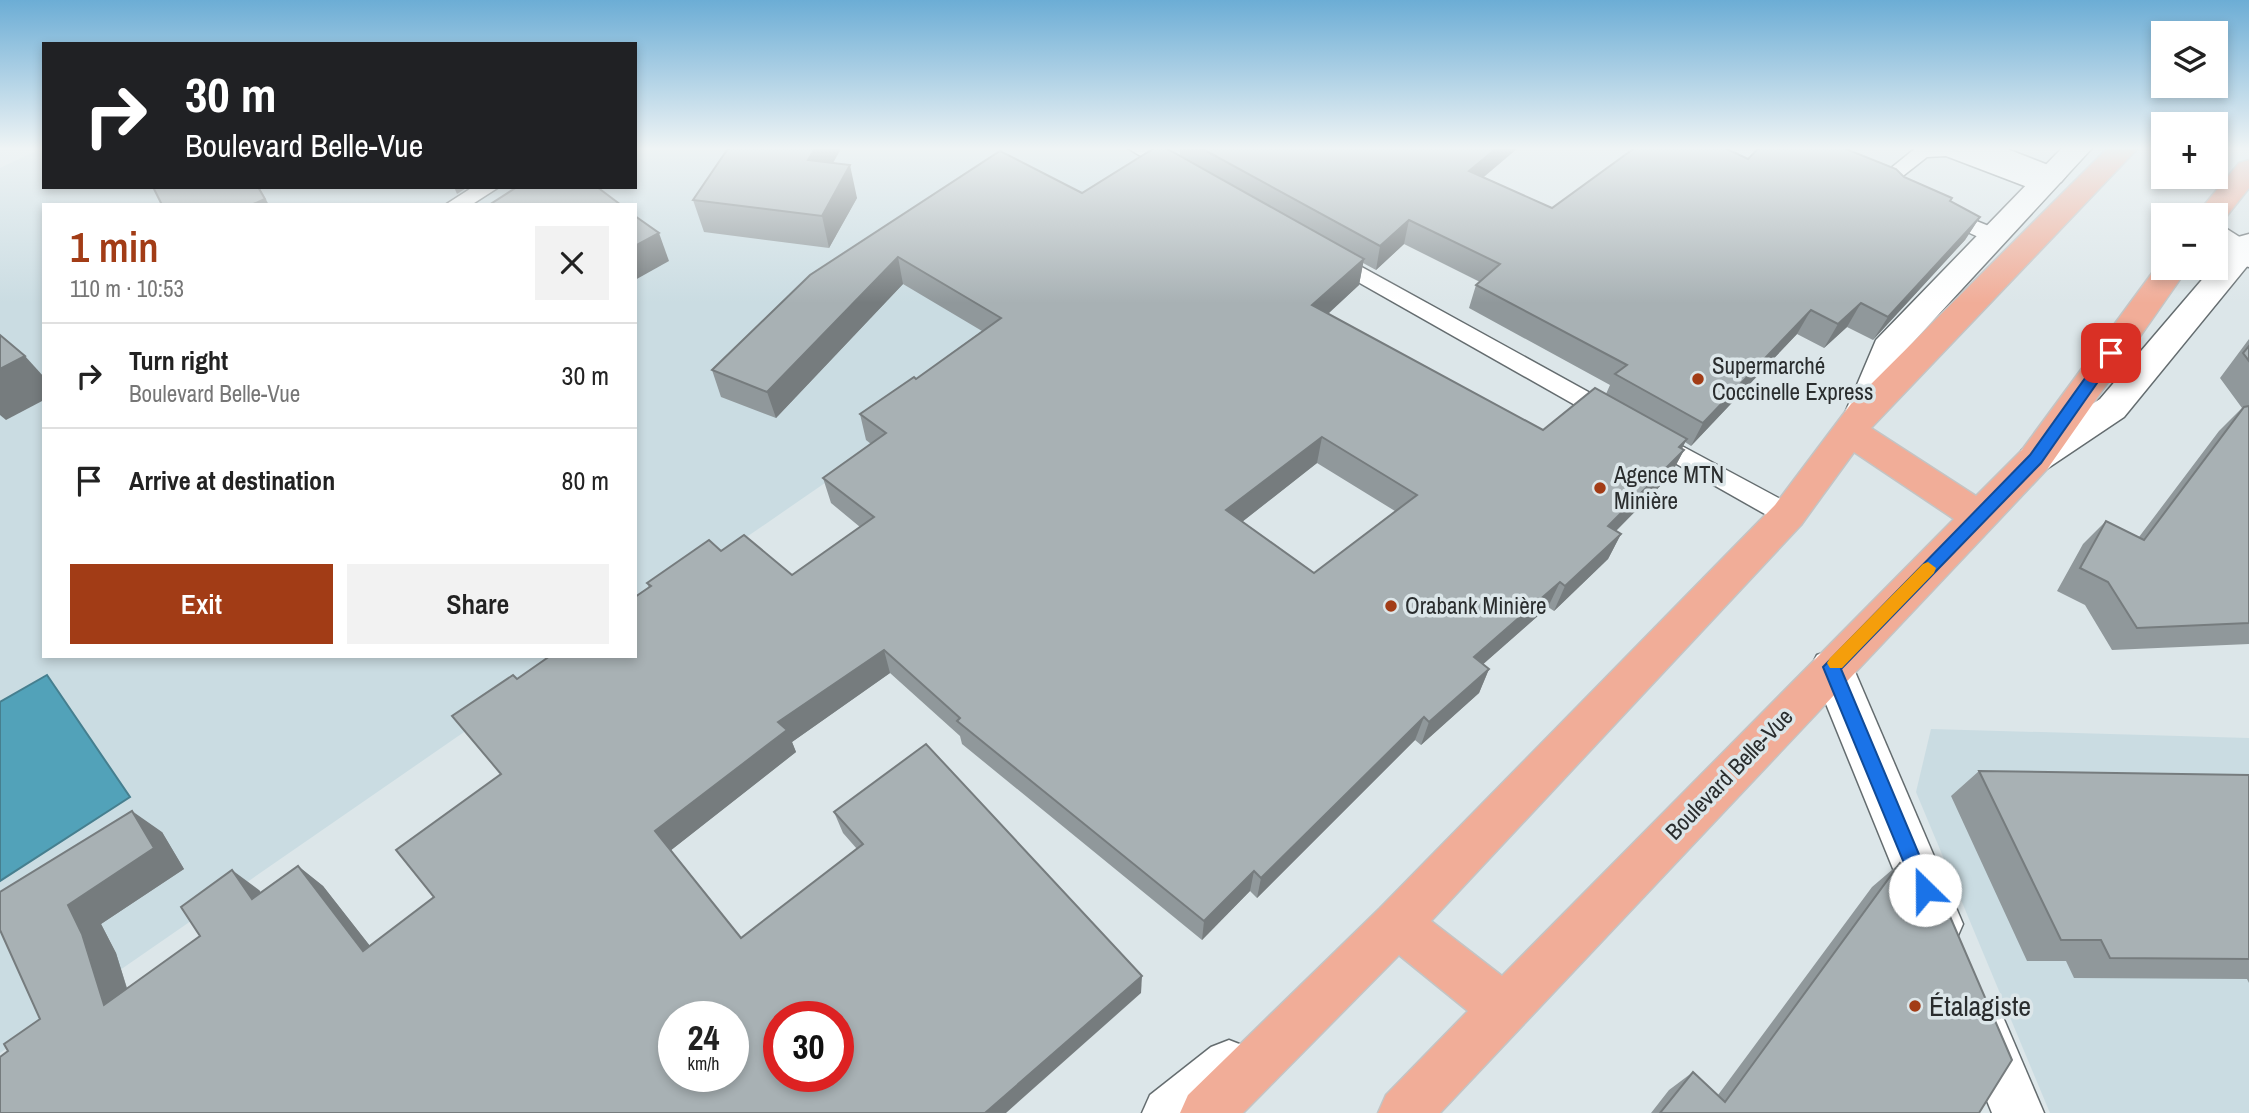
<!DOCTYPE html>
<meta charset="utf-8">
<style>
:root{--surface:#fff;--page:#f2f2f2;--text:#222;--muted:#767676;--line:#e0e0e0;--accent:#a23c16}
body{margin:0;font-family:"Archivo Narrow",sans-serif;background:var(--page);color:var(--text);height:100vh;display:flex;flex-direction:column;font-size:26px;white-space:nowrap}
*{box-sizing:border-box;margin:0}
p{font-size:23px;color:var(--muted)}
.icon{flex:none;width:38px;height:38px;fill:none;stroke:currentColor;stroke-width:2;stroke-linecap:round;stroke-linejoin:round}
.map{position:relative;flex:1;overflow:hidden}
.details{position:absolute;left:42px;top:203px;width:595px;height:455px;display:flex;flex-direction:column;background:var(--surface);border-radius:0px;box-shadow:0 4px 10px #0003}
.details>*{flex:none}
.hud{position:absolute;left:42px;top:42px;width:595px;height:147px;border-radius:0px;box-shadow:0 4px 10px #0003;background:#202124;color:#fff;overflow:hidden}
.buttons{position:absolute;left:2151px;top:21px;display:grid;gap:14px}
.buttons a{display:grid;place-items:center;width:77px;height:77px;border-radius:0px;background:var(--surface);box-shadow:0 4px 10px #0003;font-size:35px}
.speed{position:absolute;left:658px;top:1001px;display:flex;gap:14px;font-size:35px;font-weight:700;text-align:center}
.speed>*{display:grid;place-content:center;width:91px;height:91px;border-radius:50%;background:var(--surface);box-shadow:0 4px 10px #0003;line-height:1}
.speed small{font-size:18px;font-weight:400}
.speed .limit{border:10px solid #d22;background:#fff;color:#111}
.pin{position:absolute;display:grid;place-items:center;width:60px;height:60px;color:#fff;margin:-30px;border-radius:14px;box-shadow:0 4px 10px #0006}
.me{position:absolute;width:77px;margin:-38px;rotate:337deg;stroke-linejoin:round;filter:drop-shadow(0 0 5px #0008)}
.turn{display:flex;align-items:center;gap:24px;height:147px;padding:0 28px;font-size:32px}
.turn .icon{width:91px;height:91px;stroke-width:2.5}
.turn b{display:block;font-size:49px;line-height:60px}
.round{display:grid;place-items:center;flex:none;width:74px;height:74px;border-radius:0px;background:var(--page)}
.summary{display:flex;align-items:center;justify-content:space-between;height:119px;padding:0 28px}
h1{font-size:42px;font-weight:600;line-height:52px;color:var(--accent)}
.primary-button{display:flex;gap:14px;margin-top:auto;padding:14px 28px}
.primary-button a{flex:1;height:80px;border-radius:0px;background:var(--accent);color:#fff;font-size:28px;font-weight:600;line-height:80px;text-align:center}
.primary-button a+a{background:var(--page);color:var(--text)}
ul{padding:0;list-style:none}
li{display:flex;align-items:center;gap:21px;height:105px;padding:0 28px;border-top:2px solid var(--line)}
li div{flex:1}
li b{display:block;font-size:26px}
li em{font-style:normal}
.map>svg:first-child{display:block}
.built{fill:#cadce2}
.water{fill:#52a2b9;stroke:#467f8f;stroke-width:2}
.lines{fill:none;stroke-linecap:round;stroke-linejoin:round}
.service-casing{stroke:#646c6f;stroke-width:3}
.minor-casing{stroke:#646c6f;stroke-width:3}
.tertiary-casing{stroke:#646c6f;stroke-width:3}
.primary-casing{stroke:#c3c4c4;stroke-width:3}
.service{fill:#fff;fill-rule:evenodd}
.minor{fill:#fff;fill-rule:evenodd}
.tertiary{fill:#fff;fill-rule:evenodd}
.primary{fill:#f1ad98;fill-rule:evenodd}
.wall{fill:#90989b;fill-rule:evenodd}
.shaded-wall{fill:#767c7e}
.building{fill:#a8b1b4;stroke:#767c7e;stroke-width:2;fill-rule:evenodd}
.route{fill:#1a73e8;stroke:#114b97;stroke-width:2}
.slow{fill:#f59e0b}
.poi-dot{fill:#a23c16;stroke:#dce6e9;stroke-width:2.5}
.labels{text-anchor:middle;stroke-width:7;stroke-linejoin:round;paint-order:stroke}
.poi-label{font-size:23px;fill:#2a2d2e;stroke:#dce6e9;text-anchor:start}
.street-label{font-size:23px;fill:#2a2d2e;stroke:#dce6e9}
.near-poi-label{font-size:28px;fill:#2a2d2e;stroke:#dce6e9;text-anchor:start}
</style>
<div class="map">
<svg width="2249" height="1113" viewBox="0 0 2249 1113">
<rect width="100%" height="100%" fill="#dce6e9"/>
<g class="built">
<polygon points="44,147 44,187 635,187 635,147 1312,147 635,614 635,205 44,205 44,656 574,656 0,1053 0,168"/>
<polygon points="1931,729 2249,738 2249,1113 2050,1113 1916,792"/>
</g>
<polygon class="water" points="47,675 130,797 0,881 0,702"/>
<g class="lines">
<g class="service-casing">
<g id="service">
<polygon points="1126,147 1150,147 1187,170 1184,174 1170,174"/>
<polygon points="1917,147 1959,147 2049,182 2052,186 2049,190 2035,190 1946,156 1927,157 1899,179 1898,182 1913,196 1910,200 1896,200 1878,184 1880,177"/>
<polygon points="473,187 499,187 471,205 445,205"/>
<polygon points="1942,207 2001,231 2004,236 2001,241 1987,241 1935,217 1932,213 1935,209"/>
<polygon points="1329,249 1621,410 1625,416 1621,422 1613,425 1605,422 1321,261 1318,256 1321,251"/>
<polygon points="1652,430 1797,508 1801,515 1797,522 1788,525 1779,522 1643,445 1640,439 1643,433"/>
</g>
</g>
<g class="minor-casing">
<g id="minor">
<polygon points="1962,147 2002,147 2061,170 2066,176 2061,182 2051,185 2041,182 1966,153"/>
<polygon points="2216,226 2227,229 2249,243 2249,267 2238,264 2216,250"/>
<polygon points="1832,650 1847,655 1853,667 1963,924 1956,940 1939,947 1922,940 1811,667 1817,655"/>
<polygon points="1982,1003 2000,1010 2044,1113 1992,1113 1957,1028 1964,1010"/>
</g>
</g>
<g class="tertiary-casing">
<g id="tertiary">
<polygon points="2063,147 2093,147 1903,353 1875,422 1863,426 1851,422 1845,413 1876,340"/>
<polygon points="2249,234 2249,264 2124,417 2048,468 2035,472 2022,468 2017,459 2022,450 2100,399 2212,268 2216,268 2216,264 2238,237"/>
<polygon points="1229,1040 1247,1047 1254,1065 1247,1083 1209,1113 1142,1113 1150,1095 1211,1047"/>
</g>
</g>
<g class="primary-casing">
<g id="primary">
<path d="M2109,147h30l-268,281 105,68 46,-46 139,-189 2,-1v8h25l-5,7 -135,193 -608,645h-62l8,-18 82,-84 -69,-56 -156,158h-63l8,-18 192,-187 395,-403 76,-101zM1854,452l100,67 -452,457 -71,-55 370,-396z"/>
<polygon points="2249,160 2249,188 2222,222 2216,223 2216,215 2196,215 2239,163"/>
</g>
</g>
<use href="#service" class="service"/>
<use href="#minor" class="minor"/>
<use href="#tertiary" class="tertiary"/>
<use href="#primary" class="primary"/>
</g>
<g class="wall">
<polygon points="842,147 833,163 857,198 829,248 704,232 693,200"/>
<path d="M1180,147h339l-35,30 68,31 196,-49 156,18 76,40 -15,23 -92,100 -26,-13 -23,21 -27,-14 -106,112 -6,-4 -3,7 2,1 -14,26 -54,55 5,3 -13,25 -54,52 -6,-4 -65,57 6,5 -10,24 -58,52 -6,-5 -158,158 -7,-7 -48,49 -240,-196 -2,-8 -70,-63 -98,69 4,10 -125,98 70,88 116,-89 -14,-16 -9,-21 307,181 -1133,58 32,-32 -40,-89 162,-98 22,37 -83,55 15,29 11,35 73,-52 59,-46 2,3 37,-27 25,20 47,60 64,-49 67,-123 16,-95 132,-91 -2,-5 74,-32 71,24 68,-48 -29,-24 -8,-25 48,-34 -5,-4 -6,-26 56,-35 66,-48 -79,-47 -127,134 -55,-21 -9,-27 98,-95 272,-82 98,-37zM1404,244l76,38 -4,3 -7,23 141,77 -4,9 -63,36 -215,-116 31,-29 4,-22 13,7zM1317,463l78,48 -81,62 -72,-51z"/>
<polygon points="2249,339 2249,644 2112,650 2085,605 2057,591 2083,544 2106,521 2139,537 2219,431 2242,408 2220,378"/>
<polygon points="1979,771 2249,775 2249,983 2247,979 2074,978 2066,961 2027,961 1951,796"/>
<polygon points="1900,863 1979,1113 1651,1113 1669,1090 1693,1072 1718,1095 1872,887"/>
</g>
<g class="shaded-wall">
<polygon points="816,147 842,147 816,192 808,160"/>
<polygon points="1498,147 1519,147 1463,194 1469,171"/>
<polygon points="850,165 857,198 829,248 822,216"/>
<polygon points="258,187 259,187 269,205 251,205"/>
<polygon points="454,187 468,187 457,194"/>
<polygon points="1980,217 1965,240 1873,340 1888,317"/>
<polygon points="1409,220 1404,244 1376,270 1380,246"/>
<polygon points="659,233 669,261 635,280 635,246"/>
<polygon points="898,257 903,284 776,418 767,392"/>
<polygon points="1364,259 1359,285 1308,332 1312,305"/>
<polygon points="1861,303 1847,327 1824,348 1838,324"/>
<polygon points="1811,310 1797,334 1691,446 1703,423"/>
<polygon points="25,356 44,377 44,400 6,420 0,415 0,369"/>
<polygon points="1322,437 1317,463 1224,536 1226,510"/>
<polygon points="1687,439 1677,457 1684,450 1670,476 1596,551 1608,526"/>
<polygon points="1621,534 1608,559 1554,611 1565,586"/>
<polygon points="1560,582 1548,607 1464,681 1474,657"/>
<polygon points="884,650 890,673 792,742 796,752 670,851 655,831 778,722"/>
<polygon points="1489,669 1479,693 1421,745 1429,722"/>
<polygon points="1424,717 1415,740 1257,898 1261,878"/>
<polygon points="132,811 162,832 184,869 101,924 116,953 137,1022 104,1005 68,905"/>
<polygon points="298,866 323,886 388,969 363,951"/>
<polygon points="232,870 259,890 280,918 252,899"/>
<polygon points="1254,871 1250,891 1202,940 1204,921"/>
<polygon points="1142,976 1141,993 1006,1113 985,1113"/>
</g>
<g class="building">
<polygon points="729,147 816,147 808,160 850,165 822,216 693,200"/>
<path d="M1156,147h8l200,112 -52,46 231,125 52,-42 92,51 -8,8 5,3 -76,76 13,8 -56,52 -5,-4 -86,75 15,12 -60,53 -5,-5 -163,161 -7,-7 -50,50 -247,-200 3,-3 -76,-68 -106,72 9,8 -132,101 86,107 122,-94 -29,-32 92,-68 216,232 -157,137h-985v-56l8,-6 -4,-7 36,-25 -40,-89v-38l132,-81 22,37 -86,57 14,29 22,71 96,-69 -19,-29 51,-37 20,29 46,-33 65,85 71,-54 -38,-47 105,-76 -49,-58 61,-41 4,4 33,-23h85v-59l16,-11 -4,-3 62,-43 12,11 23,-16 48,40 82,-58 -51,-39 63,-45 -26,-19 54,-37 2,2 85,-61 -103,-61 -131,135 -55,-22 98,-95 190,-124 82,42zM1322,437l95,58 -103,78 -88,-63zM674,1017h59v59h-59zM779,1017h59v59h-59z"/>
<polygon points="1199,147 1498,147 1469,171 1552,208 1636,147 1723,147 1748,159 1760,147 1841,147 1896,169 1904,177 1952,198 1950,201 1980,217 1888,317 1861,303 1838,324 1811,310 1703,423 1615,374 1627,365 1476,285 1500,264 1409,220 1380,246"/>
<polygon points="153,187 258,187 265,199 251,205 162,205"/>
<polygon points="517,187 597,187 621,205 489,205"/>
<polygon points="635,216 659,233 635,246"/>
<polygon points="0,335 25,356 0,369"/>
<polygon points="2249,346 2249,361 2243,353"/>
<polygon points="2249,406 2249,623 2137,628 2108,582 2080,568 2106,521 2144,540 2244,407"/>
<polygon points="1979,771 2249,775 2249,959 2110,958 2101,940 2061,940"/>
<polygon points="1900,863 1939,891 2012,1060 1979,1113 1660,1113 1693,1072 1725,1102"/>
</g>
<linearGradient id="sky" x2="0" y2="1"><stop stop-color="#6cadd5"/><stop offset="0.49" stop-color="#eff4f5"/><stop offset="1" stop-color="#eff4f5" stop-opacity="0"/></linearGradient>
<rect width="2249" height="303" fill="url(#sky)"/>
<polygon class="route" points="2111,348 2116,349 2116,356 2041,463 1841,669 1934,890 1931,897 1925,899 1918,897 1823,667 2030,455 2106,349"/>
<polygon class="slow" points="1928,562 1936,568 1934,573 1842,668 1830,668 1827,663 1830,658 1923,564"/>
<g class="poi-dot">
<circle cx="1698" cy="379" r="7"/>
<circle cx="1600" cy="488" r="7"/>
<circle cx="1391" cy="606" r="7"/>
<circle cx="1915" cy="1006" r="7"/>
</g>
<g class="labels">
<g class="poi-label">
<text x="1712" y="374">Supermarché<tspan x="1712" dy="26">Coccinelle Express</tspan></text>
<text x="1614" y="483">Agence MTN<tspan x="1614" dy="26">Minière</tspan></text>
<text x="1405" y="614">Orabank Minière</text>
</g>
<g class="street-label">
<text transform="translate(1729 774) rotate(-46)" y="8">Boulevard Belle-Vue</text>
</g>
<g class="near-poi-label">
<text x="1929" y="1016">Étalagiste</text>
</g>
</g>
</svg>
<div class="buttons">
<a><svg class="icon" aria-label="layers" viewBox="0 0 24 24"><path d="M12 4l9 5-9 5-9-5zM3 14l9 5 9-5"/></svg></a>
<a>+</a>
<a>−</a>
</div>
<div class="speed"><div>24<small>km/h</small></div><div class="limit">30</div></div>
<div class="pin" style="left:2111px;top:353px;background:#d93025"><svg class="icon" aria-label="arrive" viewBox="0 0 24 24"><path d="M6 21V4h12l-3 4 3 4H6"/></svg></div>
<svg class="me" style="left:1925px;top:890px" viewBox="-20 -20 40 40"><circle r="19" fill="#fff"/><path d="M0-13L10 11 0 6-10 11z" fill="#1a73e8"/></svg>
<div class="hud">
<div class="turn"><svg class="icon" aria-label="right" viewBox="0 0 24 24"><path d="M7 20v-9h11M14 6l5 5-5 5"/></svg><div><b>30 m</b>Boulevard Belle-Vue</div></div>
</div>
<section class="details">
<div class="summary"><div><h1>1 min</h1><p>110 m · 10:53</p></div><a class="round"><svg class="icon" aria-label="close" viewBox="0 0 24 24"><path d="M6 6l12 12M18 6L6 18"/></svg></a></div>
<ul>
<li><svg class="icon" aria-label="right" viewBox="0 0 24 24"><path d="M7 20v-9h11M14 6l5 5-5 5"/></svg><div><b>Turn right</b><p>Boulevard Belle-Vue</p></div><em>30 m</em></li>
<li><svg class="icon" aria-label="arrive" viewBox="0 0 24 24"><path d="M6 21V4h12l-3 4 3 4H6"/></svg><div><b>Arrive at destination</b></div><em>80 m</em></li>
</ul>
<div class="primary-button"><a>Exit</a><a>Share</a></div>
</section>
</div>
